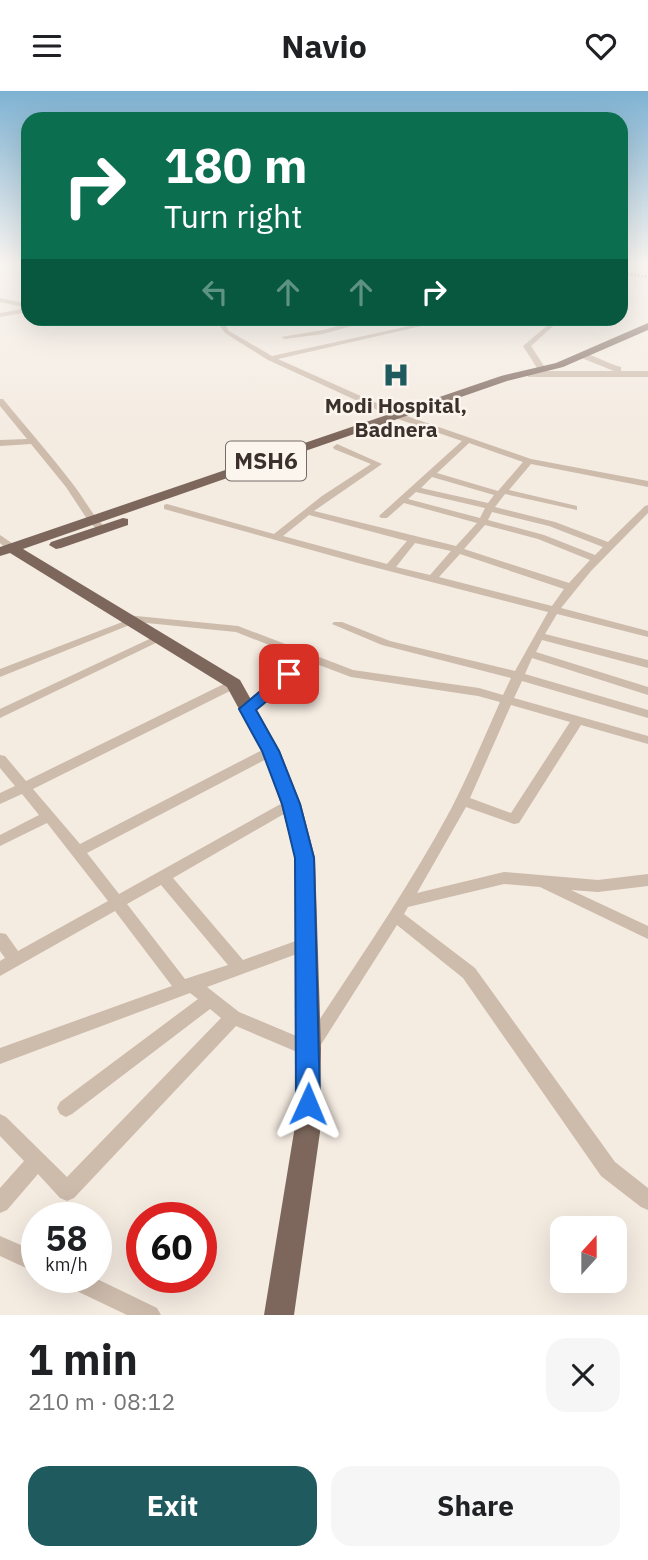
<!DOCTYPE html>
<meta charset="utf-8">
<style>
:root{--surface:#fff;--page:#f6f6f6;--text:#202124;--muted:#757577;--accent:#1f5a5e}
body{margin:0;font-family:"IBM Plex Sans",sans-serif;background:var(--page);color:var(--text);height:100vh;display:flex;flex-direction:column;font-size:26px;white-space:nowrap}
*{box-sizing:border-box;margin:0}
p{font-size:23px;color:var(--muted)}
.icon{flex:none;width:38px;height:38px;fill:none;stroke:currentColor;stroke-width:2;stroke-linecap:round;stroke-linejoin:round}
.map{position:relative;height:1224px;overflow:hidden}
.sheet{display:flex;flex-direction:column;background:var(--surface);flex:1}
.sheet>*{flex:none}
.guide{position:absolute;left:21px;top:21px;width:607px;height:214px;border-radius:21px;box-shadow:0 7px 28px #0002;background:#0b6e4f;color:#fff;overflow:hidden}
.needle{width:46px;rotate:21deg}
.tools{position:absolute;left:550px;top:1125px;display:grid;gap:14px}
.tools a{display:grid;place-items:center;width:77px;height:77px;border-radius:14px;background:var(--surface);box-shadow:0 7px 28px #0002;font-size:35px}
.speed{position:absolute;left:21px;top:1111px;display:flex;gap:14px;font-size:35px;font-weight:700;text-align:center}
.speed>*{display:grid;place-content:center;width:91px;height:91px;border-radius:50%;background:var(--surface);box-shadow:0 7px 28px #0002;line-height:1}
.speed small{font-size:18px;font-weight:400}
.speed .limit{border:10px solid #d22;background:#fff;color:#111}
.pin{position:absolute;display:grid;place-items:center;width:60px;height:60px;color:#fff;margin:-30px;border-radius:14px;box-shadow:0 4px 10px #0006}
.me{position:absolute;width:77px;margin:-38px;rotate:1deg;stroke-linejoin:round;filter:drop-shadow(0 0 5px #0008)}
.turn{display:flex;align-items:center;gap:24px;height:147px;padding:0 28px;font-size:32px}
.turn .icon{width:91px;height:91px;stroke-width:2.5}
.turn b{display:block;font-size:49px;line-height:60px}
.lanes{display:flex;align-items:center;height:66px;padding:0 28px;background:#0003;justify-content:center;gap:35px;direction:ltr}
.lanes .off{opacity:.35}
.round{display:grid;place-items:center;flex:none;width:74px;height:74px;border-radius:21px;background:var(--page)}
.head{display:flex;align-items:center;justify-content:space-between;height:119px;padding:0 28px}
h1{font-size:42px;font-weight:700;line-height:52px}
.cta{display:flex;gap:14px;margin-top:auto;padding:14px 28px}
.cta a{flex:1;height:80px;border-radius:21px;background:var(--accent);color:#fff;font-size:28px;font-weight:700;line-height:80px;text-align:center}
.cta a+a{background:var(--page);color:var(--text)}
header{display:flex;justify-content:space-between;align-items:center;height:91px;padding:0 28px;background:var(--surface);font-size:32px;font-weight:700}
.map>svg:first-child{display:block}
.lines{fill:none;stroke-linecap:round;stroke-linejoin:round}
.minor{fill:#cdbbac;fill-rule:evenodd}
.tertiary{fill:#cdbbac;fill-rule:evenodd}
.primary{fill:#7d675c;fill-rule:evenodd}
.rail{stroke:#3b302b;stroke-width:2.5;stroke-dasharray:1 2.5;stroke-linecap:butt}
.route{fill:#1a73e8;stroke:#114b97;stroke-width:2}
.labels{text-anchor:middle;stroke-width:5;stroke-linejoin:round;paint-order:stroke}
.far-poi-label{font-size:21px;font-weight:bold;fill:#3b302b;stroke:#fbf5ee}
.shield{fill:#fbf5ee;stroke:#756b66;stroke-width:2}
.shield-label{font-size:23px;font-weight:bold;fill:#3b302b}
</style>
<header><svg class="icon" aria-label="menu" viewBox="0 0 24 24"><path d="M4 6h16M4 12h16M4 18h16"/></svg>Navio<svg class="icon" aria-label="heart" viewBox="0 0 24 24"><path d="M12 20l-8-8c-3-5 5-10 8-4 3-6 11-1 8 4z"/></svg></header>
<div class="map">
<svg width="648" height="1224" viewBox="0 0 648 1224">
<rect width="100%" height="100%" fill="#f4ebe1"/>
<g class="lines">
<g class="minor">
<polygon points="0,207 28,213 28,217 0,211"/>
<polygon points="28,217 28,221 0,226 0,222"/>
<path d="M215,228h6l8,12 43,25 160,-35 1,1 -3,2 -152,35 123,55 130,45 117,22v6l-117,-23 -22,26 68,16v4l-72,-16 -10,13 60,15 53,20 37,-36 3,-1v8l-57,58 -30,37 87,23v6l-91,-23 -12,20 103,26v8l-106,-28 -6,12 112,35v8l-116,-37 -7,16 123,36v8l-126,-37 -8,17 134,38v8l-67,-19 -62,98 -5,1 -48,-17 -49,86 87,-21 94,8 50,-6v12l-50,6 -27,-2 77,36v13l-108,-52 -36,-3 -96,23 -4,7 71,54 140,194 33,26v22l-7,-3 -40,-31 -138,-198 -66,-53 -82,129 -6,3 -73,-31 -162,172 -7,3 -7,-3 -22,-24 -31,36 -7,3v-25l24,-27 -24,-25v-22l6,3 61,60 154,-159 -11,-9 -138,105 -6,3 -6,-3 -3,-6 3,-6 138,-103 -8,-6 -190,71v-16l172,-62 -57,-75 -115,65v-15l5,-3 -5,-7v-18l6,1 12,17 90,-50 -61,-78 -47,23v-11l39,-20 -17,-21 -22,10v-11l15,-7 -15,-18v-13l5,1 21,25 204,-100h8l2,3 -2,3 -205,102 47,55 186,-96h10l1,3 -1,3 -189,99 32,41 167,-93h10l2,3 -2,3 -123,71 70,82 64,-23 6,1 2,5 -2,5 -106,39 32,25 67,28c50,-76 102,-151 145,-231 18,-35 33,-71 49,-107l-22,-6 -127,-19 -40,-15 -60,50 -4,1 -6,-4 2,-3 59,-48 -66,-26 -99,-10 -137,55v-8l125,-48 -5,-3 6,-3 112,11 115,44 126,18 24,7 8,-17 -129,-33 -50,-21 2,-2h8l48,19 125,30 33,-59 -190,-49 -194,-54v-4l3,-1 107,30 48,-38 49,-32 -37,-15 -1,-2 4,-3 45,20 -68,47 142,35 21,-23 -73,-20 -17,15h-6l-2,-2 83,-75 -67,-23 -127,-58 -43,-27zM469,352l54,19 -25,29 -61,-18zM432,386l62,18 -6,8 -67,-15zM416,401l69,16 -5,10 -72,-19zM492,421l57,14 54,21 -8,8 -51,-20 -56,-15zM309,424l98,26 -20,23 -104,-28zM485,434l53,14 52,21 -21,23 -105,-34zM415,452l36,8 -21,24 -34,-8zM460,463l104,35 -12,17 -113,-29zM511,614l59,17 -59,91 -41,-15zM161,794l67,80 -43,14 -58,-75z"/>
<polygon points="350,228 377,228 323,243 285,248 281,246 323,239 354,231"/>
<polygon points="555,228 561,228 531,255 546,278 539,280 523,255"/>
<path d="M0,308h3c24,29 46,54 69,84 12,15 19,31 33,44v4h-6l-10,-9 -23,-35 -35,-43 -31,2v-6l27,-1 -27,-33z"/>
<polygon points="0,444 16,455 16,459 8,459 0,452"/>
<polygon points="158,544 162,545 164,547 162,549 0,627 0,618"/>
<polygon points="0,1145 37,1161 37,1182 0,1165"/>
<polygon points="59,1186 93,1186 157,1217 161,1224 127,1224 62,1193"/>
</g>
<path class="tertiary" d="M579,262c14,0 28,11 42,14v4h27v6h-119l-5,-3 5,-3h85l-35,-14z"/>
<g class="primary">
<polygon points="648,232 648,239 563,276 507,290 23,458 240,589 280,660 301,713 315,767 321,958 320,1041 294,1224 264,1224 294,1041 297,958 295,767 281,713 262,660 227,596 10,462 0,465 0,456 501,285 556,272"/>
<polygon points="123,427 128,428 128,434 61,457 56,458 49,454 51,451"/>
</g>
<polyline class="rail" points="621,182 648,186"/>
</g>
<linearGradient id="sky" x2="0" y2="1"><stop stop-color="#7eb2d2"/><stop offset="0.5" stop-color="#faf6f2"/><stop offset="1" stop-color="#faf6f2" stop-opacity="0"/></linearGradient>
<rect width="648" height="345" fill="url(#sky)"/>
<polygon class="route" points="289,579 295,580 297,583 295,587 256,619 279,660 300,713 314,767 320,1013 316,1021 308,1024 300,1021 296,1013 295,767 282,713 262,660 239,618 284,580"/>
<defs>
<g id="hospital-bare" transform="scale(2.1)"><path d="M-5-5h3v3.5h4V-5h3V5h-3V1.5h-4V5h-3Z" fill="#1f5a5e" stroke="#fbf5ee" stroke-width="2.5" paint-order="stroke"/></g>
</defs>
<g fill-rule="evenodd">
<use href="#hospital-bare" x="396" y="284"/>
</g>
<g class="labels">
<g class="far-poi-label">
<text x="396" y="322">Modi Hospital,<tspan x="396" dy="24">Badnera</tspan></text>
</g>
<rect class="shield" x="226" y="350.5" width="80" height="39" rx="5"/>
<g class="shield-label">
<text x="266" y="378">MSH6</text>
</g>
</g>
</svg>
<div class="tools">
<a><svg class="needle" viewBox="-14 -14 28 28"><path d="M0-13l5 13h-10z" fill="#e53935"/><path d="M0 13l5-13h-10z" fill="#757577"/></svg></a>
</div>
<div class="speed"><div>58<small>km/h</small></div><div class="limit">60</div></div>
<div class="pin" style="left:289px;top:583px;background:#d93025"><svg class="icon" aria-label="arrive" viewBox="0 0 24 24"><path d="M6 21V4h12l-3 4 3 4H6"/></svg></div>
<svg class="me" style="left:308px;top:1013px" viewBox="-20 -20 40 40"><path d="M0-17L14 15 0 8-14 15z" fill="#1a73e8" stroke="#fff" stroke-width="4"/></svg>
<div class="guide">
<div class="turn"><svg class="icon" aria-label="right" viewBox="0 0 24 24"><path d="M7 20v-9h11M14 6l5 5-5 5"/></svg><div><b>180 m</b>Turn right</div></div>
<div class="lanes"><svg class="icon off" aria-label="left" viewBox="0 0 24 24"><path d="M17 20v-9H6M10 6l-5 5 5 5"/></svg><svg class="icon off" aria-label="ahead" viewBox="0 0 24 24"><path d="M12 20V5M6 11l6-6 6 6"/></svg><svg class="icon off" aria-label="ahead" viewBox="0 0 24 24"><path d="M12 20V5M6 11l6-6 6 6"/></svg><svg class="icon" aria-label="right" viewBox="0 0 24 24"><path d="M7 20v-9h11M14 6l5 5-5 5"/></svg></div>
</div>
</div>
<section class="sheet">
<div class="head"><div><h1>1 min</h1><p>210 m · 08:12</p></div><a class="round"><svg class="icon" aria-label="close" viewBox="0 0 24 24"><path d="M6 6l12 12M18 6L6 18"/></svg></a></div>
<div class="cta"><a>Exit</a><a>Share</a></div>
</section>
